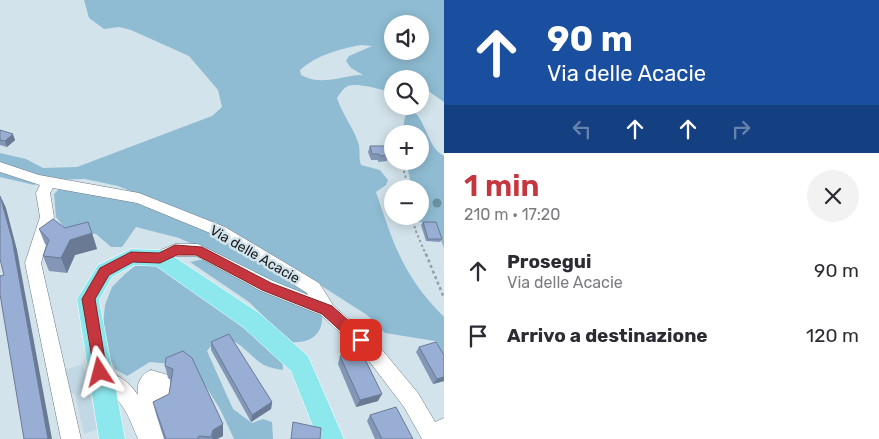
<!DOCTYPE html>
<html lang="it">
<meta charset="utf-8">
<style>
:root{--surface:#fff;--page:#f2f2f3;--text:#2b2b33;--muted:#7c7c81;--accent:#c6363e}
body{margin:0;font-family:Rubik,sans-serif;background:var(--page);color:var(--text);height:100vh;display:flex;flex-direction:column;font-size:19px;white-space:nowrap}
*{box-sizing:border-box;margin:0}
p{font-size:16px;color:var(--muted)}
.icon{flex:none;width:28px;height:28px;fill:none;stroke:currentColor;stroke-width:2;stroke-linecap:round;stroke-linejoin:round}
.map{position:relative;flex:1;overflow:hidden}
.sheet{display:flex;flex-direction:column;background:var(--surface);width:435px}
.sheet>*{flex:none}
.banner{background:#1a4fa0;color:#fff;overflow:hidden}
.tools{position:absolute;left:384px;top:15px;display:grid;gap:10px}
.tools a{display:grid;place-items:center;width:45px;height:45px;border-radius:50%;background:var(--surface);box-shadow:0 2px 12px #0003;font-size:25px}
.pin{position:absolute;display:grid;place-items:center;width:42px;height:42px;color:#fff;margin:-21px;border-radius:10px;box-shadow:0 2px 8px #0006}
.me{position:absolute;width:55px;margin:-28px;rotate:351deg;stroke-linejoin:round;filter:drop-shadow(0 0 4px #0008)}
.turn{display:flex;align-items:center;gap:18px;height:105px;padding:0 20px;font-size:22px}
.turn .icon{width:65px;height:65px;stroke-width:2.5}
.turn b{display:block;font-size:35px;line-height:42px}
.lanes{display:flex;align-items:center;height:48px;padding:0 20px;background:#0003;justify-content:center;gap:25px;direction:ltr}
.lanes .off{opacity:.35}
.round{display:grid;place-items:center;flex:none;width:52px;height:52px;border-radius:26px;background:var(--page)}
.summary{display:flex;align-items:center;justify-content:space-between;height:85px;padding:0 20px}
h1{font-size:30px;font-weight:600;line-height:38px;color:var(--accent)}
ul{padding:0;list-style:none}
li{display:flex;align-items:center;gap:15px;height:65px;padding:0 20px}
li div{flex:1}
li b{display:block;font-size:19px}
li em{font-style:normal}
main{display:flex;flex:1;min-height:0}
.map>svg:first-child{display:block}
.built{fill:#c2d9e5}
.green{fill:#8fbcd3;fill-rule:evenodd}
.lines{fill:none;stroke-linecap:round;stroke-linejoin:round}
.minor-casing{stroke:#6c7a82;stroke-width:1}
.major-casing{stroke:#fff;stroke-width:1}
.path-far1{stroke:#919ea4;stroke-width:2;stroke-dasharray:2.5 2.5;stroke-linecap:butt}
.path{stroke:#919ea4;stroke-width:2.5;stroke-dasharray:3 3;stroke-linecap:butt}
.minor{fill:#fff;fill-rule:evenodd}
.major{fill:#8de8ee;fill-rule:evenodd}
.tree{fill:#6a92a3}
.wall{fill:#8396b6}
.shaded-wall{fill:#6a7a94}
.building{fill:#98aed4;stroke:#6a7a94}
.route{fill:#c6363e;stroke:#812328}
.labels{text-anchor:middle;stroke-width:5;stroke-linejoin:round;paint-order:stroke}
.street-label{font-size:14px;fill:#181d20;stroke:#d3e3eb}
</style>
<main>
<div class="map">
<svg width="444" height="439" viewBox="0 0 444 439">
<rect width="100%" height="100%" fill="#d3e3eb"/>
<polygon class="built" points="83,364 98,429 84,434 75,393 67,395 62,371"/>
<g class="green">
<path d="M84,0h360v102l-20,-14 -4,8v-17h-28v13c-10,-2 -34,-10 -44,-6 -5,2 -8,8 -11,12 5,16 16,29 21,44 3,8 0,15 3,23l19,5 8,10 -2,5 -10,7c18,53 27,84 68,125v39l-9,-15 -50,-8 -18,-18 -78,-50 -51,-30 -120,-49 -33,-7 -41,1 -10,5 -34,-8v-24l26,6 17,9 34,-1 135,-51 10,-9 -4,-17 -29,-34 -58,-26 -12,-3 -15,2 -15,-11zM392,24h28v27h-28zM361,45l11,1 -23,10 -3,5 5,7 12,7c-22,0 -40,12 -62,0l-1,-5c17,-15 39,-21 61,-25z"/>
<path d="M410,109c17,9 16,38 34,47v92l-11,-26h-16l-1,-6h4v-27h-8l-6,-28h14v-27h-18l3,-17z"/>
<polygon points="60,188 127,199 204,228 305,286 310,297 304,297 179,238 136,227 122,247 111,247 96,234 72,232 63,226 56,217 54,194"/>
<path d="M199,260h7l116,53c2,21 -11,31 -32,29l-41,-40 -59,-40z"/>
<path d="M158,263l124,90 1,17c-6,-1 -13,-2 -19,-5 -18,-10 -35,-44 -57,-14l26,58 19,14 11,-4 9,3 1,17h-39l-14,-30 -27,-43 -43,-4 -23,14 -12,-7 -7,-14 -5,-29 2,-21 7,-18 13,-13 11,-9z"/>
</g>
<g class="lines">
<g class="minor-casing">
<g id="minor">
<polygon points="0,162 39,175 139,193 225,227 319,283 333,305 378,345 418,393 435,422 444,418 444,439 422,439 404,407 366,357 321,315 261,291 196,256 177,256 160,264 154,263 152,258 154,253 175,244 198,244 273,281 308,295 307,293 215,235 137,203 53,188 50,193 54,217 41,263 81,439 61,439 25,263 40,217 36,193 40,185 0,172"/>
<path d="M151,370l17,5c5,11 9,30 4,42l-9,2 5,20h-30c-11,-26 -15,-42 -43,-53l-2,-6 2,-6c17,-7 34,8 43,21 -2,-11 3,-21 13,-25z"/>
</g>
</g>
<g class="major-casing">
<polygon id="major" points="131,249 160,250 167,252 259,313 308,356 344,439 318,439 291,371 243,327 156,266 134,265 112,277 99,300 125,439 99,439 77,299 98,265"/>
</g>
<g class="path-far1">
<polyline points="401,161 409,189"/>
<polyline points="413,216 415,229 426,255"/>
</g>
<polyline class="path" points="426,254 444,298"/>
<use href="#minor" class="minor"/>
<use href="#major" class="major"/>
</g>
<circle class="tree" cx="437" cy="203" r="4.5"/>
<g class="wall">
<polygon points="0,130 15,140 7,147 0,145"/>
<polygon points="370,146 388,155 387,161 378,162 378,160 371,160 368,152"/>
<polygon points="423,222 442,239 440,242 426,241 421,225"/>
<polygon points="65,228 92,233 97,249 75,255 67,273 49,271 43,256 47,246 45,244 39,229"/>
<polygon points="211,342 272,402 271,409 251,422 211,350"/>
<polygon points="419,347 444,355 444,381 433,384 416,352"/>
<polygon points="340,356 378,401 356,407 338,364"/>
<polygon points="166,358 223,436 217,439 164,439 156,414 153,402 169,394 171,380 168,378 165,366"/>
<polygon points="370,415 413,439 375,439 367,421"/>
</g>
<g class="shaded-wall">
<polygon points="13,134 15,140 7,147 5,141"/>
<polygon points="1,197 6,208 17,250 52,439 48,439"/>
<polygon points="92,233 97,249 75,255 67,273 61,258 70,240"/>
<polygon points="444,377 444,381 433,384 437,379"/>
<polygon points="382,394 378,401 356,407 360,400"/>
<polygon points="272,402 271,409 251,422 252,415"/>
<polygon points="223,424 223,436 217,439 212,439 213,430"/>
</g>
<g class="building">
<polygon points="0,130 13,134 5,141 0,140"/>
<polygon points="370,146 385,146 388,155 380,156 379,154 372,154"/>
<polygon points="0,196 12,239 48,439 24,439 0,294 0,276 4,275 0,259"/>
<polygon points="53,219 65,228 88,222 92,233 70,240 61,258 43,256 49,240 39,229"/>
<polygon points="423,222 436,222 442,239 428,239"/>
<polygon points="229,334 272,402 252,415 211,342"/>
<polygon points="436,342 444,355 444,377 437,379 419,347"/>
<polygon points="183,351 192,358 223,424 213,430 211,437 199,436 197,439 166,439 153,402 169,394 173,369 165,366 166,358"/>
<polygon points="361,351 382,394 360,400 340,356"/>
<polygon points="396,407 413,439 382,439 370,415"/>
<polygon points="293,422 321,428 320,439 291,439"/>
</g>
<polygon class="route" points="175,245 202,247 271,283 332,306 366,336 368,340 366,345 361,347 356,345 322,314 262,290 196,255 177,255 160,263 133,262 109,275 95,299 107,372 105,376 100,378 95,376 82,299 100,268 131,252 159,253"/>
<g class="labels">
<g class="street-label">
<text transform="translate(255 254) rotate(30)" y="5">Via delle Acacie</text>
</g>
</g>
</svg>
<div class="tools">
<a><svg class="icon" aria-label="sound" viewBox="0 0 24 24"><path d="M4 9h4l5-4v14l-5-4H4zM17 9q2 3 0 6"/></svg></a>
<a><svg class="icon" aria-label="search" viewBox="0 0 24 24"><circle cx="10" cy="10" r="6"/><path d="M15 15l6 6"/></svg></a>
<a>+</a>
<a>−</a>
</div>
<div class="pin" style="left:361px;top:340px;background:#d93025"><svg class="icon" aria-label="arrive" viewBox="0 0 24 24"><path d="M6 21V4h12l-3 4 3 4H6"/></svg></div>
<svg class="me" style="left:100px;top:372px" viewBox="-20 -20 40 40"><path d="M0-17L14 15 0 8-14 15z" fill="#c6363e" stroke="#fff" stroke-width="4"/></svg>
</div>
<section class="sheet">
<div class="banner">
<div class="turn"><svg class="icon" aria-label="ahead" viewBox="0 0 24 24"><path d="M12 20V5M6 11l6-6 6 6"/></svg><div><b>90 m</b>Via delle Acacie</div></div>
<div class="lanes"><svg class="icon off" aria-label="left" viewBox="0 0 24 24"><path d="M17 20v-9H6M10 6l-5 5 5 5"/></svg><svg class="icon" aria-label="ahead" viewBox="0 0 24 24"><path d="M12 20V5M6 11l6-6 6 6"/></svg><svg class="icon" aria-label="ahead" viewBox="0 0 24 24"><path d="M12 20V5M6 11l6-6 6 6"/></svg><svg class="icon off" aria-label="right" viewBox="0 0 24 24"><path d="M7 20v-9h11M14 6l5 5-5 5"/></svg></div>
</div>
<div class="summary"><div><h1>1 min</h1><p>210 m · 17:20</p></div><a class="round"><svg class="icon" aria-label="close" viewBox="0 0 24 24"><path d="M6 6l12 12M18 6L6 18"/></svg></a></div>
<ul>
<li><svg class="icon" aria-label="ahead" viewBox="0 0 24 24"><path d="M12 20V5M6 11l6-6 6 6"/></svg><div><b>Prosegui</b><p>Via delle Acacie</p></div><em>90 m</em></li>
<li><svg class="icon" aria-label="arrive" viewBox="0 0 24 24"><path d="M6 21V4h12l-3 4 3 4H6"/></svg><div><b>Arrivo a destinazione</b></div><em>120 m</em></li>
</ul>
</section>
</main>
